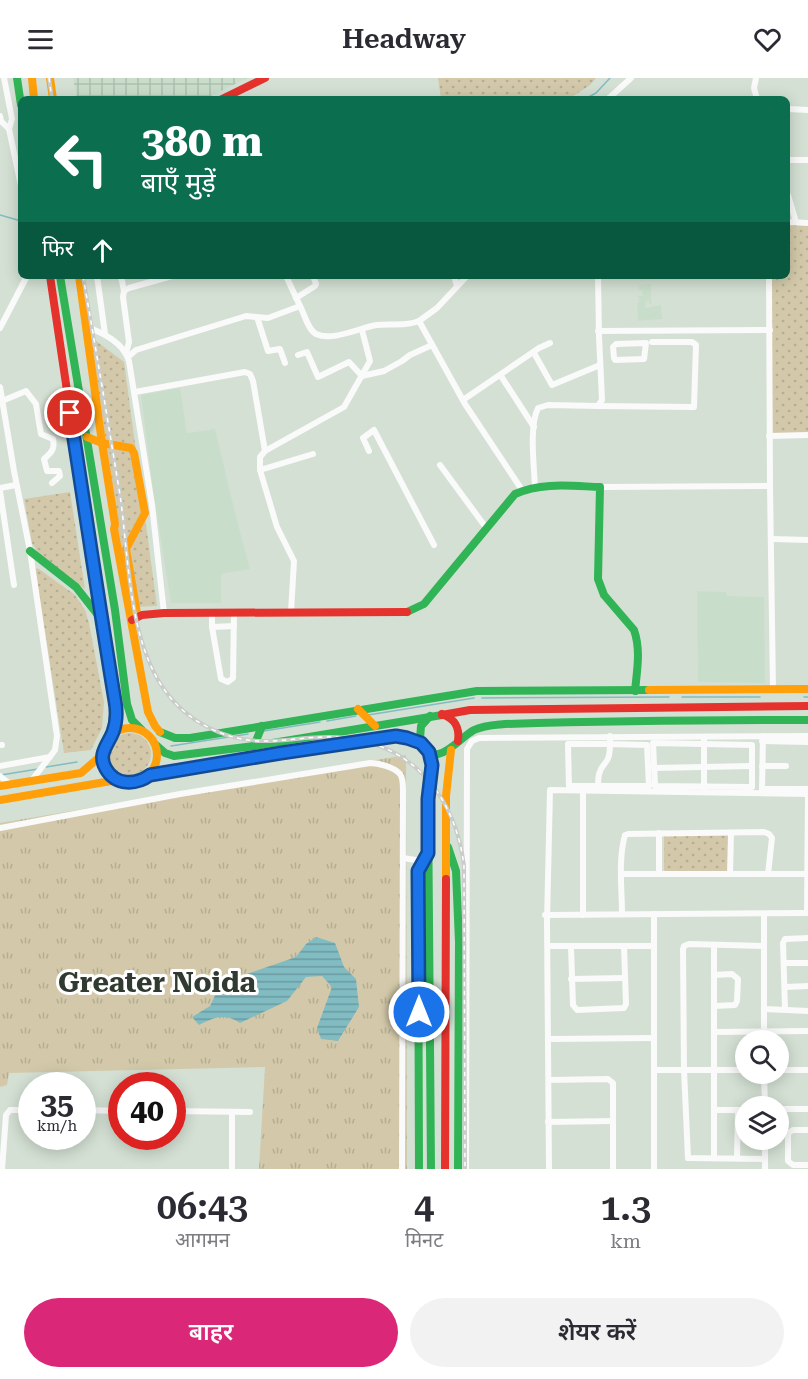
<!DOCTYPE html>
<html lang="hi">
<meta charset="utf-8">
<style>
:root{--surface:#fff;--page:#f2f2f3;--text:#2b2b33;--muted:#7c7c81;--accent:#db2777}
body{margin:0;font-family:"Roboto Serif","Noto Sans Devanagari",serif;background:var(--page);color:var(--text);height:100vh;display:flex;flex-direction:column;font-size:22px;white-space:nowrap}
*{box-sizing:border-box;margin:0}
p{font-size:20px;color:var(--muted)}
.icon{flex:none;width:33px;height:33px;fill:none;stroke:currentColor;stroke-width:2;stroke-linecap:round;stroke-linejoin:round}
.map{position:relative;height:1091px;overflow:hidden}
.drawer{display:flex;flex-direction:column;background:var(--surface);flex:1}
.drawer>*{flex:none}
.hud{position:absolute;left:18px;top:18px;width:772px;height:183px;border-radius:9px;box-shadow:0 3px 15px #0003;background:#0b6e4f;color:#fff;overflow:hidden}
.controls{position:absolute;left:735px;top:952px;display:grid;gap:12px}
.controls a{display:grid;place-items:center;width:54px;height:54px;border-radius:50%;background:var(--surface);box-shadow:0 3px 15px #0003;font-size:30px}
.speed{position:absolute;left:18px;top:994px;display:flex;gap:12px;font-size:30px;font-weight:700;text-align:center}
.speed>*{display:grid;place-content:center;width:78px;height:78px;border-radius:50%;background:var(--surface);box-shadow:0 3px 15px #0003;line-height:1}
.speed small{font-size:15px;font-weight:400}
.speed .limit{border:9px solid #d22;background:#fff;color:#111}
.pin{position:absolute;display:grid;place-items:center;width:51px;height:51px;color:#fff;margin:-26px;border:3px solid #fff;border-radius:50%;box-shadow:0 2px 6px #0007}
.me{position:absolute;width:66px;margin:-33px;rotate:0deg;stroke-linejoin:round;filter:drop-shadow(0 0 4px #0008)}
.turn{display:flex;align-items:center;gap:21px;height:126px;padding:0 24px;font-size:27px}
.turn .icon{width:78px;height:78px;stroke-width:2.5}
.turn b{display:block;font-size:42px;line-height:51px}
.then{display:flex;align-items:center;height:57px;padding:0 24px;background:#0003;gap:12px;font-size:22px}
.eta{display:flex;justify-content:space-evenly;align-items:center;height:102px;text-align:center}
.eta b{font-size:36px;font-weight:600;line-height:42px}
.button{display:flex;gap:12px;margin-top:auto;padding:12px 24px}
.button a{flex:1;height:69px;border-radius:36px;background:var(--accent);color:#fff;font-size:24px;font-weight:600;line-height:69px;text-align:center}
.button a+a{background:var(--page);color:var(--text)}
header{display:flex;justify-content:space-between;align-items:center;height:78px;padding:0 24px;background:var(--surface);font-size:27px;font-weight:600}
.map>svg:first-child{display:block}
.built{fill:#c9deca}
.industrial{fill:url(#industrial-grid)}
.grass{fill:url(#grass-tufts)}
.park{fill:url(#park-dots)}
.water{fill:url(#water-rules)}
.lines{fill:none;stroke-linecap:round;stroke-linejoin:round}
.stream{stroke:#81bcc3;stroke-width:1.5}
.street{stroke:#f9faf9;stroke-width:6}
.fast{stroke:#30b455;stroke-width:8}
.slow{stroke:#ff9f0a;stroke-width:8}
.jam{stroke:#e5322d;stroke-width:8}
.rail-casing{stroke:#c9ccc9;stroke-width:4}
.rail{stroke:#fff;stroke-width:1.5;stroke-dasharray:4.5;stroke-linecap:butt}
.route-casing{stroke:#114b97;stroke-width:15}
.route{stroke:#1a73e8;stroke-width:10}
.labels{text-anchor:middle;stroke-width:6;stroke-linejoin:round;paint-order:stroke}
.town-label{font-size:28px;font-weight:bold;fill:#303a31;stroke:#fff}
</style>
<header><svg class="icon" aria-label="menu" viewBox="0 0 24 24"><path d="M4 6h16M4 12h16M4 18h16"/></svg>Headway<svg class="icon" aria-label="heart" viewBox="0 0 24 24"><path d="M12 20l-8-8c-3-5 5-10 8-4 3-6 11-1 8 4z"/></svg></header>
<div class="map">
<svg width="808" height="1091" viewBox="0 0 808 1091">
<defs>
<pattern id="industrial-grid" width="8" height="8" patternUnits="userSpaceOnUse" patternTransform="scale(1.5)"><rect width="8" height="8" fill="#c9deca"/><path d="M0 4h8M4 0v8" fill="none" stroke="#adbfae"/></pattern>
<pattern id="grass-tufts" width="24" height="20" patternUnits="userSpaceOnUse" patternTransform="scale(1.5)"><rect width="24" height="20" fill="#d3c9aa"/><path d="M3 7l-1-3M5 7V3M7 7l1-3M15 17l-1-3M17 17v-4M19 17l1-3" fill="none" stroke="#b5ad93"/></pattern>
<pattern id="park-dots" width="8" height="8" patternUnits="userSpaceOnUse" patternTransform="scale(1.5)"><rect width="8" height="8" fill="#d3c9aa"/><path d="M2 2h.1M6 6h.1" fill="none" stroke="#b5ad93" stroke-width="1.8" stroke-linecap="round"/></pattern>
<pattern id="water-rules" width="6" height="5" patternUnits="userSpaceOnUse" patternTransform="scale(1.5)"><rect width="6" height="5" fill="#81bcc3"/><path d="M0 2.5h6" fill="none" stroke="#6a9a9f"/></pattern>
</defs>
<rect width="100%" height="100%" fill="#d4e0d4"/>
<g class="built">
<polygon points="651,206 651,226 649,226 649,222 646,223 645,230 661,227 662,241 638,243 637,225 639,225 638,218 643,218 642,212 639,212 638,207"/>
<polygon points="180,310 187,355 215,351 237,443 250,491 221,496 221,525 171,525 153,412 141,317"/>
<polygon points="697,513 726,514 727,518 764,519 765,605 698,604"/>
</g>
<polygon class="industrial" points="73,0 247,0 205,21 77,21"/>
<polygon class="grass" points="406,677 407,1091 259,1091 265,989 9,995 7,1007 0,1009 0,745"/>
<g class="park">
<polygon points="438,0 596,0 590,7 569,21 441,21"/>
<polygon points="788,144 808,145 808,357 769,358 769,198 788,198"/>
<polygon points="91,259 124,284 157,528 133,529 128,523"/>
<polygon points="70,414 85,511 41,479 32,465 24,421"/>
<polygon points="35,490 39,491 75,517 85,532 89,545 104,624 102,650 91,672 64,675"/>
<circle cx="130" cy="676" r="21"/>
<polygon points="728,757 728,794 664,793 664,758"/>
</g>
<path class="water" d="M316,859l19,6 9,24 12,12 3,28 -21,34 -17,-2 -4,-11 15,-41 -10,-11 -16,1 -19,24 -47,22c-15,-10 -25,-6 -41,2l-7,-8 18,-11 11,-23 75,-26 10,-13z"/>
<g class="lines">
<g class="stream">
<polyline points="585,21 596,15 610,0"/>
<polyline points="0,137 21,143"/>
<polyline points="682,619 760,619"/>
<polyline points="804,619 808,619"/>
<polyline points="482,620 669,619"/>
<polyline points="368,637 474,620"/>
<polyline points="327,643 356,638"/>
<polyline points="264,653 320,644"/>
<polyline points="171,668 248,656"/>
<polyline points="46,689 77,684"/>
<polyline points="1,697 38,691"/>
</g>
<g class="street">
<polyline points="4,0 12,41 9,51 21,108"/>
<polyline points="756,0 754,10 757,21"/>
<polyline points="608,21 631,0"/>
<polyline points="788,31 808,32"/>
<polyline points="0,38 1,43 9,51"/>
<polyline points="788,82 808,82"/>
<polyline points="788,117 796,144"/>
<polyline points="788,144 808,145"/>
<polyline points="97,198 105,256"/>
<polyline points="121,198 124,213"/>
<polyline points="454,198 457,208"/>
<polyline points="769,198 770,408 773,611"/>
<polyline points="296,220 315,208 316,206 313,198"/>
<path d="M300,228c4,7 8,24 16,28 17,8 45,-7 61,-9 15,-2 27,2 42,-4l46,83 57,86"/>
<polyline points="257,239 268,273 280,271 285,285"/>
<polyline points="419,243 437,230 467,198"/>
<path d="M85,248c18,7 38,16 44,35l23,144 12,108"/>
<polyline points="0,250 27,198"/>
<polyline points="598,253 770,252"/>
<polygon points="646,265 644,281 615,282 614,280 613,269 616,266"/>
<polyline points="126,275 129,264 123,219 124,213 129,210 172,198"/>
<polyline points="534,275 552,307 600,287"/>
<polyline points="298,277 307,274 318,299 349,284 362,298 384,293 402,283 410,277 432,267"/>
<polyline points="128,279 136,272 246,238 268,240 300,228 286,198"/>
<polyline points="501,298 534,349"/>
<polyline points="0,309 14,393 30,473 57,658 55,672 32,702"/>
<polyline points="135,314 245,294 250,296 253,303 265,373"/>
<polyline points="463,322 539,270 550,265"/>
<path d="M2,323l24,-10 10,13 5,30 12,5c2,10 -1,13 -9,20l3,12h12l1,5 -8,7"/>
<polyline points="598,328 694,329 696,267 692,264 652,264"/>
<polyline points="769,358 808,357"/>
<polyline points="369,373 363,360 374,352 434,467"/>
<polyline points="440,387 487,451"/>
<polyline points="260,392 313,376"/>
<path d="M535,409c-1,-22 -6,-61 3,-79l10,-3 50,1 4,-6 -3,-64 -1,-60"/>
<polyline points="600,409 770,408"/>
<polyline points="0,410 16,407"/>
<polyline points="0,413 14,507"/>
<polyline points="772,461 808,462"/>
<polyline points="291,534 294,483 277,449 260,392 260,379 265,373 344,329 370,283 362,252"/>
<polyline points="212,535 212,549 221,601 228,604 233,600 234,535"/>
<polyline points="212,549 234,548"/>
<polyline points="763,658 762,711 808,711"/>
<polyline points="762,663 808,664"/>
<polygon points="653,665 752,667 752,709 655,708"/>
<polyline points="0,667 2,667"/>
<polyline points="0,688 50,679"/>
<polyline points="762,688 786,688"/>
<polyline points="654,690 752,688"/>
<polyline points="0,698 10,706"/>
<path d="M598,712c0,-5 0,-11 1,-16 4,-14 11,-8 11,-30h-42l1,42h80l-2,-41 -37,-1v-8"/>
<polyline points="704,712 704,662"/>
<path d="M0,750l180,-34 190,-31c8,0 24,4 30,11 3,4 3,11 3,16l-1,379"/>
<polyline points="403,780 422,783"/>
<polyline points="621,796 807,796"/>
<polyline points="659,796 659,755"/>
<polyline points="730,796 731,755"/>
<polyline points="807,835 808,716"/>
<path d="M622,836c0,-25 -4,-54 3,-79l3,-1 136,-2 5,2 3,4 -4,36"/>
<polyline points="654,836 654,1091"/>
<polyline points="764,836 764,963"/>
<polyline points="545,837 808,835"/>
<polyline points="583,837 583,712"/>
<polyline points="548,868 654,868"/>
<polyline points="714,868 714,1080"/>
<polyline points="764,868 689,866 684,868 683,871 684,992 688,1080 765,1081"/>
<polyline points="571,869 573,927 577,932 624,930 626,926 624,868"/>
<polyline points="785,885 808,885"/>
<polyline points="714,897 732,896 738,901 737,923 735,927 714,928"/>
<polyline points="571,901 625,900"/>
<polyline points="785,909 808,908"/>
<polyline points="764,931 808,933"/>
<polyline points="785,931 783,865 785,861 808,860"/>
<polyline points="714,954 808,953"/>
<polyline points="549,961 654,960"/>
<polyline points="654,992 746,992"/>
<polyline points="778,992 808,992"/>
<polyline points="764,996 765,1029"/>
<polyline points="549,1002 608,1001 613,1005 613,1091"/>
<polyline points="778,1031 808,1031"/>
<polyline points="82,1032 122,1033"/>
<polyline points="714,1032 746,1032"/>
<polyline points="172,1033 250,1034"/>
<polyline points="232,1034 232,1091"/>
<polyline points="548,1044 612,1043"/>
<polyline points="808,1052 793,1052 788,1055 788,1083 793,1087 808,1087"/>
<polyline points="765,1062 765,1091"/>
<polyline points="737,1080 738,1032"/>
<polyline points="2,1091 6,1037 10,1032 32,1032"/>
<polyline points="466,1091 467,671 472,663 479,660 808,658"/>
<polyline points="549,1091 547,844 550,712 808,716"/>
</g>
<g class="fast">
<polyline points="17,0 21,27"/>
<polyline points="60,198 115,532 127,626 132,642 142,652"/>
<polyline points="30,473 76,509 98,537"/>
<path d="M407,534l17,-8 91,-110c27,-12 56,-8 85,-7l-2,92 6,16 30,35c7,20 3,40 1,61"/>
<path d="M430,638l-9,10 -1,13c14,35 37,0 54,-9 10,-5 21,-5 31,-6 101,-3 202,-4 303,-4"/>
<polyline points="160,654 175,660 190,660 477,613 649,612"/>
<polyline points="156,667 165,675 174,678 254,668 442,637"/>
<polyline points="254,668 262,648"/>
<polyline points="429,674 432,687 428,721 431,1091"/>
<polyline points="149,697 396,658 421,665"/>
<polyline points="448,769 456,793 459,864 458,1091"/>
<polyline points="419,1091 418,793 420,786 428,775"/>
</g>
<g class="slow">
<polyline points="32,0 34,21"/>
<polyline points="50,0 53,21"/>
<polyline points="79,198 102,365 131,370 134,375 145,435 126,471 137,535"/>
<polyline points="87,359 102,365 115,446 114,451 148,634 155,648 160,654"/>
<polyline points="649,612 808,611"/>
<polyline points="358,631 375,648"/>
<circle cx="130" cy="677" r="27"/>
<polyline points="0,708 81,695 103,676"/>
<polyline points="0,722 117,702"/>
<polyline points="446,801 446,718 451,672"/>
</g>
<g class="jam">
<polyline points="222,21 265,0"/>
<polyline points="50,198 101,542 117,634 112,657"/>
<polyline points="132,542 142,537 164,535 407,534"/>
<path d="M442,636c13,5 18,13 16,27"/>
<polyline points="442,637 470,632 808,628"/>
<polyline points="445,1091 446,801"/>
</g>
<g class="rail-casing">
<g id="rail">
<polyline points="49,0 52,21"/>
<path d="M83,198c13,73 25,146 37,219 9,62 8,146 46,197 21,29 58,48 94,49 28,1 57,-7 86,-3 70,8 110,62 118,128l1,303"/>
</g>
</g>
<use href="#rail" class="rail"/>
</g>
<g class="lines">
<g class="route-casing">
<path id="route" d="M70,335c15,96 29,192 45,288 2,11 2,20 -2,31 -5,13 -16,22 -7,37 10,17 30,16 44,6l131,-22 115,-17 11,2 14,5 8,9 3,13 -4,34v54l-10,18 1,141"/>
</g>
<use href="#route" class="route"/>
</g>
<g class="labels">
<g class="town-label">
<text x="157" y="914">Greater Noida</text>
</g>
</g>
</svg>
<div class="controls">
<a><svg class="icon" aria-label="search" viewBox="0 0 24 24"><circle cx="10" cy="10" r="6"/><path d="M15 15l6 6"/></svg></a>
<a><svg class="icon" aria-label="layers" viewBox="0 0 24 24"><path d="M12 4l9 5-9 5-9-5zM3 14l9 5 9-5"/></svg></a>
</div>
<div class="speed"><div>35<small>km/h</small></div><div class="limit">40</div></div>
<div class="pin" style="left:70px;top:335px;background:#d93025"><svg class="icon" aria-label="arrive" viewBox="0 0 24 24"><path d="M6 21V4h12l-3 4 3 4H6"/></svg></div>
<svg class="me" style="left:419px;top:934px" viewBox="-20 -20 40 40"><circle r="17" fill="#1a73e8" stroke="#fff" stroke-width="3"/><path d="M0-11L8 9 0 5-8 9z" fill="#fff"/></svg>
<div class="hud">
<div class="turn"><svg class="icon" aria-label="left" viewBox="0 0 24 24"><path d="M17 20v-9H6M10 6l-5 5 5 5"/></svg><div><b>380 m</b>बाएँ मुड़ें</div></div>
<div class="then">फिर<svg class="icon" aria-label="ahead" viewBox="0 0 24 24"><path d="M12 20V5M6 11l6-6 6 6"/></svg></div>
</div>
</div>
<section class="drawer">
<div class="eta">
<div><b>06:43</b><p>आगमन</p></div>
<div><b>4</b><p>मिनट</p></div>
<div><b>1.3</b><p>km</p></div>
</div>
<div class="button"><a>बाहर</a><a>शेयर करें</a></div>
</section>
